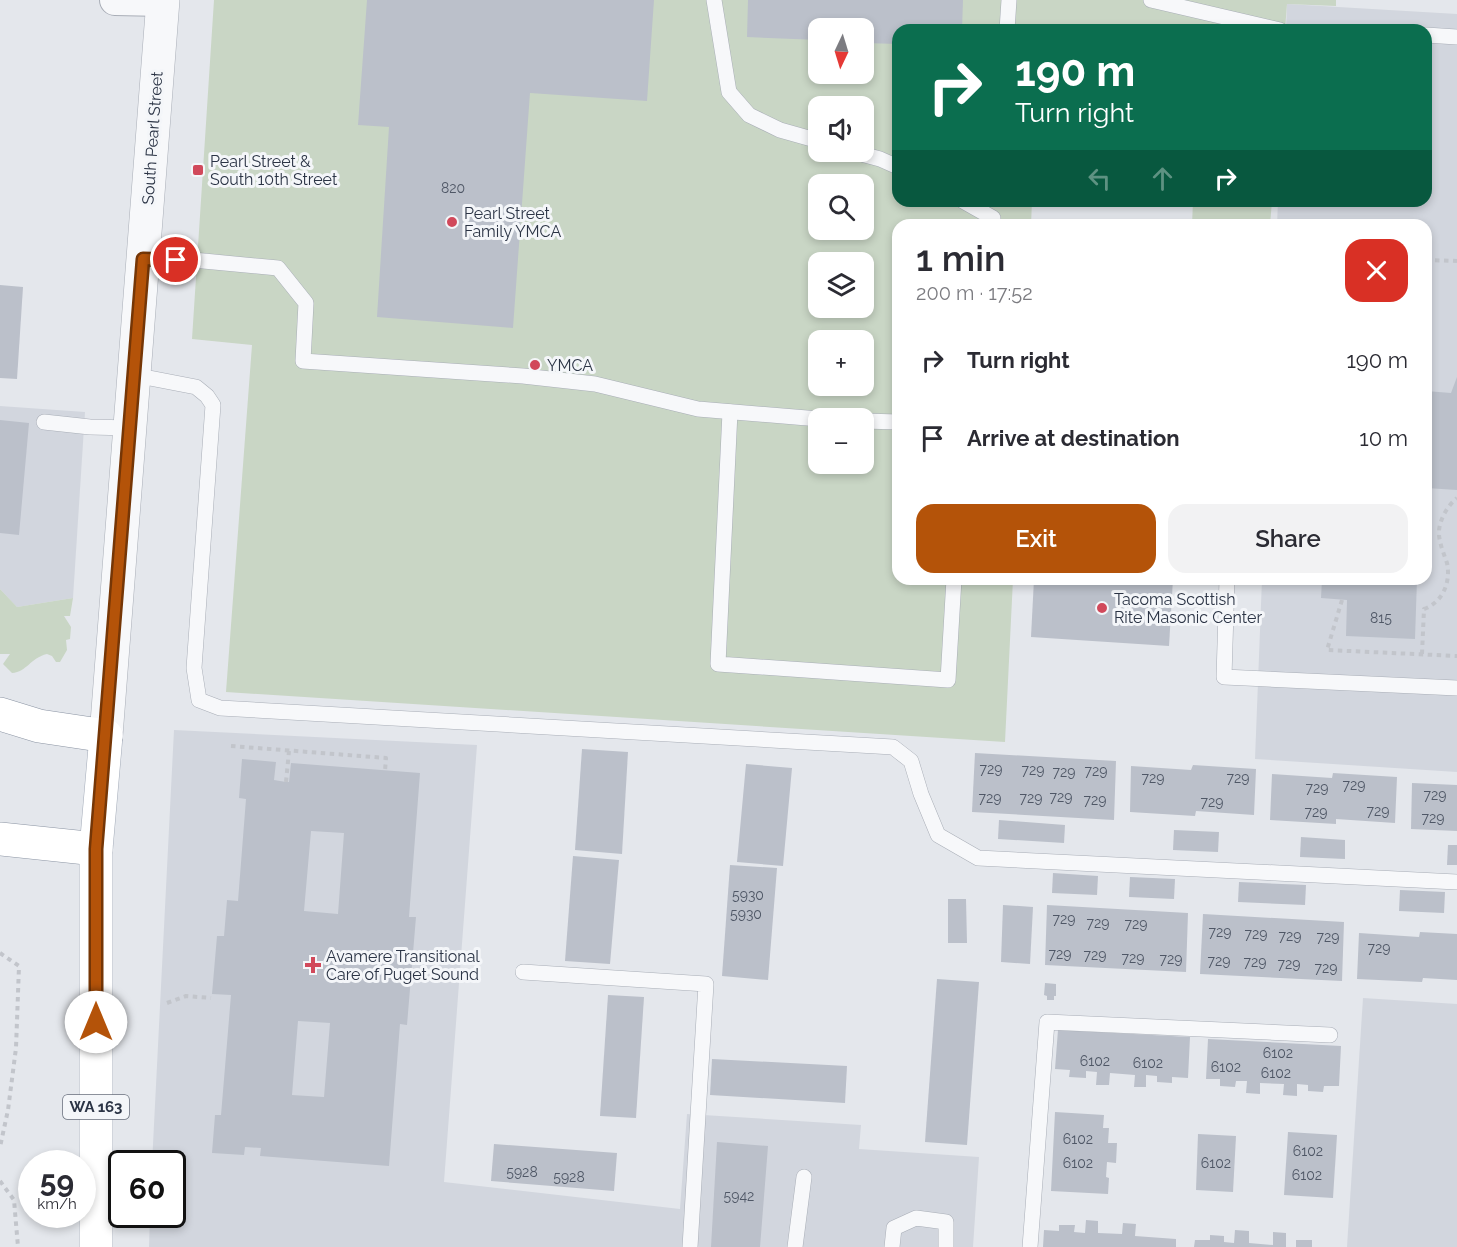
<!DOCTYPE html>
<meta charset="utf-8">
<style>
:root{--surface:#fff;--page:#f2f2f3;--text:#2b2b33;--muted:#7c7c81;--accent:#b45309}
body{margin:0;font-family:Raleway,sans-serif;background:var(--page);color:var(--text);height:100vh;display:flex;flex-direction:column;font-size:22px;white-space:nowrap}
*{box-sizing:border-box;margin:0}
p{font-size:20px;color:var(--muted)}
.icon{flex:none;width:33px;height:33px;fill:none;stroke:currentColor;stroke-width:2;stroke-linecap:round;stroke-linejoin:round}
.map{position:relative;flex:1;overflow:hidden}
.side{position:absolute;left:892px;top:219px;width:540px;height:366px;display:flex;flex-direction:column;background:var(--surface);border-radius:18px;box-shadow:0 3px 9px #0003}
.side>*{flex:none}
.guide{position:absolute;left:892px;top:24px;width:540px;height:183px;border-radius:18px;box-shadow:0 3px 9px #0003;background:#0b6e4f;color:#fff;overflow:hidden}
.needle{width:39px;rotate:184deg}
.fabs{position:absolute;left:808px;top:18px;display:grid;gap:12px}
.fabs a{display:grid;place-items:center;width:66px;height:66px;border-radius:12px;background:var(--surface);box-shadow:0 3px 9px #0003;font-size:30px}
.speed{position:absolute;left:18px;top:1150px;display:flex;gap:12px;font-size:30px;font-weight:700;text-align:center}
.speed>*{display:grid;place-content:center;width:78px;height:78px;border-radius:50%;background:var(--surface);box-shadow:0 3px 9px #0003;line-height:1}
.speed small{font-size:15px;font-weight:400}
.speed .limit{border:3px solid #111;border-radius:9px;background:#fff;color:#111}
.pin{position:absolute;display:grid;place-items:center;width:51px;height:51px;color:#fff;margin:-26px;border:3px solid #fff;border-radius:50%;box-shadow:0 2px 6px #0007}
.me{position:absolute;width:66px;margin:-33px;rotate:0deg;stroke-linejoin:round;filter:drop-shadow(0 0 4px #0008)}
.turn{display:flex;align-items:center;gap:21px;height:126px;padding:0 24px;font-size:27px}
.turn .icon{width:78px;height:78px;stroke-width:2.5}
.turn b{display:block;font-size:42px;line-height:51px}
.lanes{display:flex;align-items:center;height:57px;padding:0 24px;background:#0003;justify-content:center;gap:30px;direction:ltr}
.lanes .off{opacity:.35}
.round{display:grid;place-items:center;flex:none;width:63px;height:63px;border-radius:18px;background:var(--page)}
.headline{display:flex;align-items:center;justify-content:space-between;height:102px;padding:0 24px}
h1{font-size:36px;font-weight:600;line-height:45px}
.action{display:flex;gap:12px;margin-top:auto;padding:12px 24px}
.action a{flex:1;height:69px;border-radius:18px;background:var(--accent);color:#fff;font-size:24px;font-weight:600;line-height:69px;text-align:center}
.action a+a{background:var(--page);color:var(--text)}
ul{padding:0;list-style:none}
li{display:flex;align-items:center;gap:18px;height:78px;padding:0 24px}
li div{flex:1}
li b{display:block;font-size:22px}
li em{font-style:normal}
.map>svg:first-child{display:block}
.built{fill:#d2d6de}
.green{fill:#c9d6c5;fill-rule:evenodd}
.building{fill:#bbc0ca;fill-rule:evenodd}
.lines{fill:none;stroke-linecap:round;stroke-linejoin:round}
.service-casing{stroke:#a9aeb7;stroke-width:16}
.minor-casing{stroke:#a9aeb7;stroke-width:32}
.tertiary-casing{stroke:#a9aeb7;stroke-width:34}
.primary-casing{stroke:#a3abb8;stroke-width:34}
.motorway-casing{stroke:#8b94a3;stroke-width:34}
.path{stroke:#c2c5cb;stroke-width:4;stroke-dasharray:4.5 4.5;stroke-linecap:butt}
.service{stroke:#f7f8fa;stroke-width:15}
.minor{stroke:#f7f8fa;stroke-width:30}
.tertiary{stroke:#f7f8fa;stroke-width:33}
.primary{stroke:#fff;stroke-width:33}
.motorway{stroke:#fff;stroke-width:33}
.route-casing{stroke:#753606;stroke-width:15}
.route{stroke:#b45309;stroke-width:10}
.poi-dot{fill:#d1495b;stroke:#f4f6f9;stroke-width:2}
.labels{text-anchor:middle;stroke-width:6;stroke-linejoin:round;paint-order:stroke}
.number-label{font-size:14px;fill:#4f5766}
.shield{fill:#f4f6f9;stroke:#676e7b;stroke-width:1.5}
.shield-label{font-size:15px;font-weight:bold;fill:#2b3445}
.street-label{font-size:16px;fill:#2b3445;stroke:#f4f6f9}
.poi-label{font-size:16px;fill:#2b3445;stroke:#f4f6f9;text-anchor:start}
</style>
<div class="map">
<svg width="1457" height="1247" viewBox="0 0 1457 1247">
<rect width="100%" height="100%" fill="#e4e7ec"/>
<g class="built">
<polygon points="1287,4 1457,14 1457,772 1255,759 1262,579 1426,579 1426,225 1277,225 1278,201 1426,201 1426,30 1286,30"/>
<polygon points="0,406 85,412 73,598 17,607 0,589"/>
<polygon points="174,730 477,745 444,1182 680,1209 687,1114 861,1125 859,1149 979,1157 973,1247 149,1247 150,1215 172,1215 172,1164 152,1164"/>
<polygon points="1363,998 1457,1004 1457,1247 1347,1247"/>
</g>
<g class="green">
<path d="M214,0h1122v6l-49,-2 -2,26h-387v171h134l-1,24h-133v354h115l-8,163 -779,-50 26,-347 -60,-6zM819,28h45v46h-45zM819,106h45v46h-45zM819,184h45v46h-45zM819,262h45v46h-45zM819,340h45v46h-45zM819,418h45v46h-45z"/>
<polygon points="1193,201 1272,201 1270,225 1192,225"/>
<path d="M0,589l17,18 56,-9 -3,18h-6l7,11 -1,12 -4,1 1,10 -7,12h-4l-4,-6 -5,-2c-17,4 -20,18 -35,19l-9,-9 7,-10h-10z"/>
</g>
<g class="building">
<polygon points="367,0 654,0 647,101 530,93 513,328 377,317 389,127 358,125"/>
<polygon points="748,0 963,0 962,30 898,30 898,44 864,43 864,28 819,28 819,40 747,37"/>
<polygon points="0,285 23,287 17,379 0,378"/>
<polygon points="1457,377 1457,490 1426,488 1426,391 1451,393"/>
<polygon points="0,420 29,423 19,535 0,533"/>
<polygon points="1034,579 1173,579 1169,646 1031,637"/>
<polygon points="1322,579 1417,579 1415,639 1346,636 1347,600 1321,598"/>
<polygon points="582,749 628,752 622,854 575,850"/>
<polygon points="975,753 1116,761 1114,820 972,812"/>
<path d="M242,759l34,3 -2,18 12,2h3l2,-19 129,10 -11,144h7l-9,108 -7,-1 -11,142 -129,-10 1,-8 -16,-1 -1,8 -32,-2 3,-38h6l10,-120 -19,-1 5,-58h7l3,-36 11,1 8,-102 -7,-1zM311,831l33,2 -6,81 -34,-3zM298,1021l32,2 -6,74 -32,-2z"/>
<polygon points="746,764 792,768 783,866 737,862"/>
<polygon points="1193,765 1256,769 1254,815 1196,811 1195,816 1130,812 1131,766 1191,770"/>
<polygon points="1333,773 1397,777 1395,823 1336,819 1336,824 1270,820 1272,774 1332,778"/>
<polygon points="1412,783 1457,785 1457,831 1411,829"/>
<polygon points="999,820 1065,825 1064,843 998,839"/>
<polygon points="1174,830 1219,832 1218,852 1173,850"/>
<polygon points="1301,837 1345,840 1345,859 1300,857"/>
<polygon points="1448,845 1457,845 1457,865 1447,865"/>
<polygon points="573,856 619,860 610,964 565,961"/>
<polygon points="730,865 777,868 768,980 722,976"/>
<polygon points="1053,873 1098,876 1097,895 1052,893"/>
<polygon points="1130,877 1175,879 1174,899 1129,897"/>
<polygon points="1239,882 1306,885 1305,905 1238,902"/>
<polygon points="1400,890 1445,892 1444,913 1399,911"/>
<polygon points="948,899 966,899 967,943 948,943"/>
<polygon points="1003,905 1033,907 1030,964 1001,962"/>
<polygon points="1047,905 1188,913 1186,972 1045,965"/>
<polygon points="1203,914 1344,922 1342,981 1200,974"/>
<polygon points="1420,932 1457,934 1457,980 1423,978 1422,982 1357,979 1359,933 1419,937"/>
<polygon points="937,979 979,982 967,1145 925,1142"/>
<polygon points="1045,983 1056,984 1056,996 1054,996 1054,1000 1047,1000 1047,996 1044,995"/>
<polygon points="608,995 644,997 636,1118 600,1116"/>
<polygon points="1058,1030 1190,1037 1188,1078 1172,1077 1172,1083 1157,1082 1157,1076 1146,1075 1146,1087 1134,1087 1135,1075 1110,1073 1109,1085 1096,1085 1097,1072 1086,1071 1086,1078 1069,1077 1070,1070 1055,1069"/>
<polygon points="1208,1039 1341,1046 1339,1086 1324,1086 1323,1092 1308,1091 1308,1085 1297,1084 1297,1096 1283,1095 1284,1084 1260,1083 1260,1094 1246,1093 1247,1081 1236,1081 1235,1087 1220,1086 1220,1079 1206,1079"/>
<polygon points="712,1059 847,1066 845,1103 710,1095"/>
<polygon points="1055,1112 1104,1115 1103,1128 1109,1128 1108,1143 1117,1143 1116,1163 1107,1162 1106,1177 1109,1178 1108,1194 1051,1191"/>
<polygon points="1288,1132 1337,1135 1333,1198 1284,1195"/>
<polygon points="1198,1134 1236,1136 1233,1192 1196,1190"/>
<polygon points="717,1142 768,1146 760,1247 711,1247"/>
<polygon points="494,1144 617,1153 614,1191 491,1181"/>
<polygon points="1086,1220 1098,1221 1098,1233 1122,1234 1123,1223 1136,1224 1135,1236 1176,1239 1176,1247 1043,1247 1044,1230 1059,1231 1059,1225 1075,1225 1074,1232 1085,1233"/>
<polygon points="1235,1230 1249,1231 1249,1243 1273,1245 1273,1232 1286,1233 1286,1247 1194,1247 1195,1240 1210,1240 1210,1235 1224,1236 1224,1242 1234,1243"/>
<rect x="1296" y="1240" width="16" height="7"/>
</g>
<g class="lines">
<g class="service-casing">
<g id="service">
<polyline points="714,0 729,92 749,115 780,130 819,141"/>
<polyline points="1151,0 1280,30"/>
<polyline points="1007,30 1009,0"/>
<polyline points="1426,35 1457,37"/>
<polyline points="854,152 880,159 898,167"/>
<polyline points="963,201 993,218"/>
<polyline points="143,259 193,260 278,268 306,303 303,361 523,376 595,384 698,409 819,419"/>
<polyline points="134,375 196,387 207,396 213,405 194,668 199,700 220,708 893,747 911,761 921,794 938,835 978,858 1457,882"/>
<polyline points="730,412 718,664 948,680 954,579"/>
<polyline points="864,421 898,422"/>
<polyline points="44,422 90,427 130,428"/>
<polyline points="1227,579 1224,677 1457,688"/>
<polyline points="523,972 706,984 690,1247"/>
<polyline points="795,1247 804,1177"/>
<polyline points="892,1247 894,1228 916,1218 946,1222 946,1247"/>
<polyline points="1030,1247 1047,1022 1330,1035"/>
</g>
</g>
<g class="minor-casing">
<polyline id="minor" points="115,0 163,1"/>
</g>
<g class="tertiary-casing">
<polyline id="tertiary" points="106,736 163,0"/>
</g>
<g class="primary-casing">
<polyline id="primary" points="96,1247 96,849 106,736"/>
</g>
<g class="motorway-casing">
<g id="motorway">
<polyline points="0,714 39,726 106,736"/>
<polyline points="0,839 96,849"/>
</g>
</g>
<g class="path">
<polyline points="1426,260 1457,261"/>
<polyline points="1342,600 1327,650 1457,656"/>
<path d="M1422,654l2,-45c19,-7 27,-27 23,-46 -3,-9 -7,-18 -8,-28 -1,-13 8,-29 18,-37"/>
<polyline points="231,746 386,758 385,771"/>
<polyline points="286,782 289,751"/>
<polyline points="0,953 19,966 16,1048 8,1110 0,1147"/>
<polyline points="167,1003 186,996 211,998"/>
<polyline points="0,1181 14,1200 18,1247"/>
</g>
<use href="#service" class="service"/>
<use href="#minor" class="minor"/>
<use href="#tertiary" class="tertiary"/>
<use href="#primary" class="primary"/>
<use href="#motorway" class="motorway"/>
</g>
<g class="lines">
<g class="route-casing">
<polyline id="route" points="96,1022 96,849 143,259 176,260"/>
</g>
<use href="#route" class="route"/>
</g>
<g class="poi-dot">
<rect x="192" y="164" width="12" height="12" rx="3"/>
<circle cx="452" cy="222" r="6"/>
<circle cx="535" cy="365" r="6"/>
<circle cx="1102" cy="608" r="6"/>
<path d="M310 956h6v6h6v6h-6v6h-6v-6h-6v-6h6z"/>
</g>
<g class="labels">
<g class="number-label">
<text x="453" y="193">820</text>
<text x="1381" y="623">815</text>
<text x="991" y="774">729</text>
<text x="1033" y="775">729</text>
<text x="1096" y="776">729</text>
<text x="1064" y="777">729</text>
<text x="1153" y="783">729</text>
<text x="1238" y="783">729</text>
<text x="1354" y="790">729</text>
<text x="1317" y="793">729</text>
<text x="1435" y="800">729</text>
<text x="1061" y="802">729</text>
<text x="990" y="803">729</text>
<text x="1031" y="803">729</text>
<text x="1095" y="805">729</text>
<text x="1212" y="807">729</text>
<text x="1378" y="816">729</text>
<text x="1316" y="817">729</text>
<text x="1433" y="823">729</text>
<text x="748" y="900">5930</text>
<text x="746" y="919">5930</text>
<text x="1064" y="924">729</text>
<text x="1098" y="928">729</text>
<text x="1136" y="929">729</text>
<text x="1220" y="937">729</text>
<text x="1256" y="939">729</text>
<text x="1290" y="941">729</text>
<text x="1328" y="942">729</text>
<text x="1379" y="953">729</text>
<text x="1060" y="959">729</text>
<text x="1095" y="960">729</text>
<text x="1133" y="963">729</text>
<text x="1171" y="964">729</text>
<text x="1219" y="966">729</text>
<text x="1255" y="967">729</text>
<text x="1289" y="969">729</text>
<text x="1326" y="973">729</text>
<text x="1278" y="1058">6102</text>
<text x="1095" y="1066">6102</text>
<text x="1148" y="1068">6102</text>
<text x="1226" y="1072">6102</text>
<text x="1276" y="1078">6102</text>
<text x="1078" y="1144">6102</text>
<text x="1308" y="1156">6102</text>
<text x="1078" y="1168">6102</text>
<text x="1216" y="1168">6102</text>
<text x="522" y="1177">5928</text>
<text x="1307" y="1180">6102</text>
<text x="569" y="1182">5928</text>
<text x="739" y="1201">5942</text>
</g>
<rect class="shield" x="63" y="1095" width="66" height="24" rx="4.5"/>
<g class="shield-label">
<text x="96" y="1112">WA 163</text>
</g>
<g class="street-label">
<text transform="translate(152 138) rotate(-86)" y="6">South Pearl Street</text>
</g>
<g class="poi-label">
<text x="210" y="167">Pearl Street &amp;<tspan x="210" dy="18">South 10th Street</tspan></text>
<text x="464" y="219">Pearl Street<tspan x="464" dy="18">Family YMCA</tspan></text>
<text x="547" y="371">YMCA</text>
<text x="1114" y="605">Tacoma Scottish<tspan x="1114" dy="18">Rite Masonic Center</tspan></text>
<text x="326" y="962">Avamere Transitional<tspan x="326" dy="18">Care of Puget Sound</tspan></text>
</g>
</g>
</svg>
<div class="fabs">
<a><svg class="needle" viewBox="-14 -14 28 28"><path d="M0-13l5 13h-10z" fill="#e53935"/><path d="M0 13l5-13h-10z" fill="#7c7c81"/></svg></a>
<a><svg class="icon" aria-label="sound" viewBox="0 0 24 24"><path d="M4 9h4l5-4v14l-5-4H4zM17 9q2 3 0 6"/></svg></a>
<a><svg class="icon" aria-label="search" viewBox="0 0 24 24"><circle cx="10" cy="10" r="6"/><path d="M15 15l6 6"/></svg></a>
<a><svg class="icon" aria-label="layers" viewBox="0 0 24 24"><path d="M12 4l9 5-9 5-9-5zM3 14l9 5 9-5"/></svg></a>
<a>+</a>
<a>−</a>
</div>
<div class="speed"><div>59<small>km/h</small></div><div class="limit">60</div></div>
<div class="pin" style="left:176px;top:260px;background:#d93025"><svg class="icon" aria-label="arrive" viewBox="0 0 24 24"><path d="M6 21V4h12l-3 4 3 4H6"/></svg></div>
<svg class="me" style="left:96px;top:1022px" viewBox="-20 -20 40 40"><circle r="19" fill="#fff"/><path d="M0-13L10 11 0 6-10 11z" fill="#b45309"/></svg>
<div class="guide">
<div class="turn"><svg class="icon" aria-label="right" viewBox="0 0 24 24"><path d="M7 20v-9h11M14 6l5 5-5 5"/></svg><div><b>190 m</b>Turn right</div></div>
<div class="lanes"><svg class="icon off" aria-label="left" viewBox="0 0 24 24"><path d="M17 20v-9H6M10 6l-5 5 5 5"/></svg><svg class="icon off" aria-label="ahead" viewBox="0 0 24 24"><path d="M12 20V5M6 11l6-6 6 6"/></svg><svg class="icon" aria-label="right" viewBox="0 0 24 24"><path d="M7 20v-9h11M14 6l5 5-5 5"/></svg></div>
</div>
<section class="side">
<div class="headline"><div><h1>1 min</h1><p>200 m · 17:52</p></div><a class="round" style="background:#d93025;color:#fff"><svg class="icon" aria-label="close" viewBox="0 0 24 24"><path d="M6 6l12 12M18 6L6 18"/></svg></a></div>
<ul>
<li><svg class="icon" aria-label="right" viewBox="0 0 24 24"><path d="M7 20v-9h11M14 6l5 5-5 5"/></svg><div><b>Turn right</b></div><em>190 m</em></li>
<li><svg class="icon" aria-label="arrive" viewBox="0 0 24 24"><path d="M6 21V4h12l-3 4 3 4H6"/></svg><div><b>Arrive at destination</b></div><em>10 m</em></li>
</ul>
<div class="action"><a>Exit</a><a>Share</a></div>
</section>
</div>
